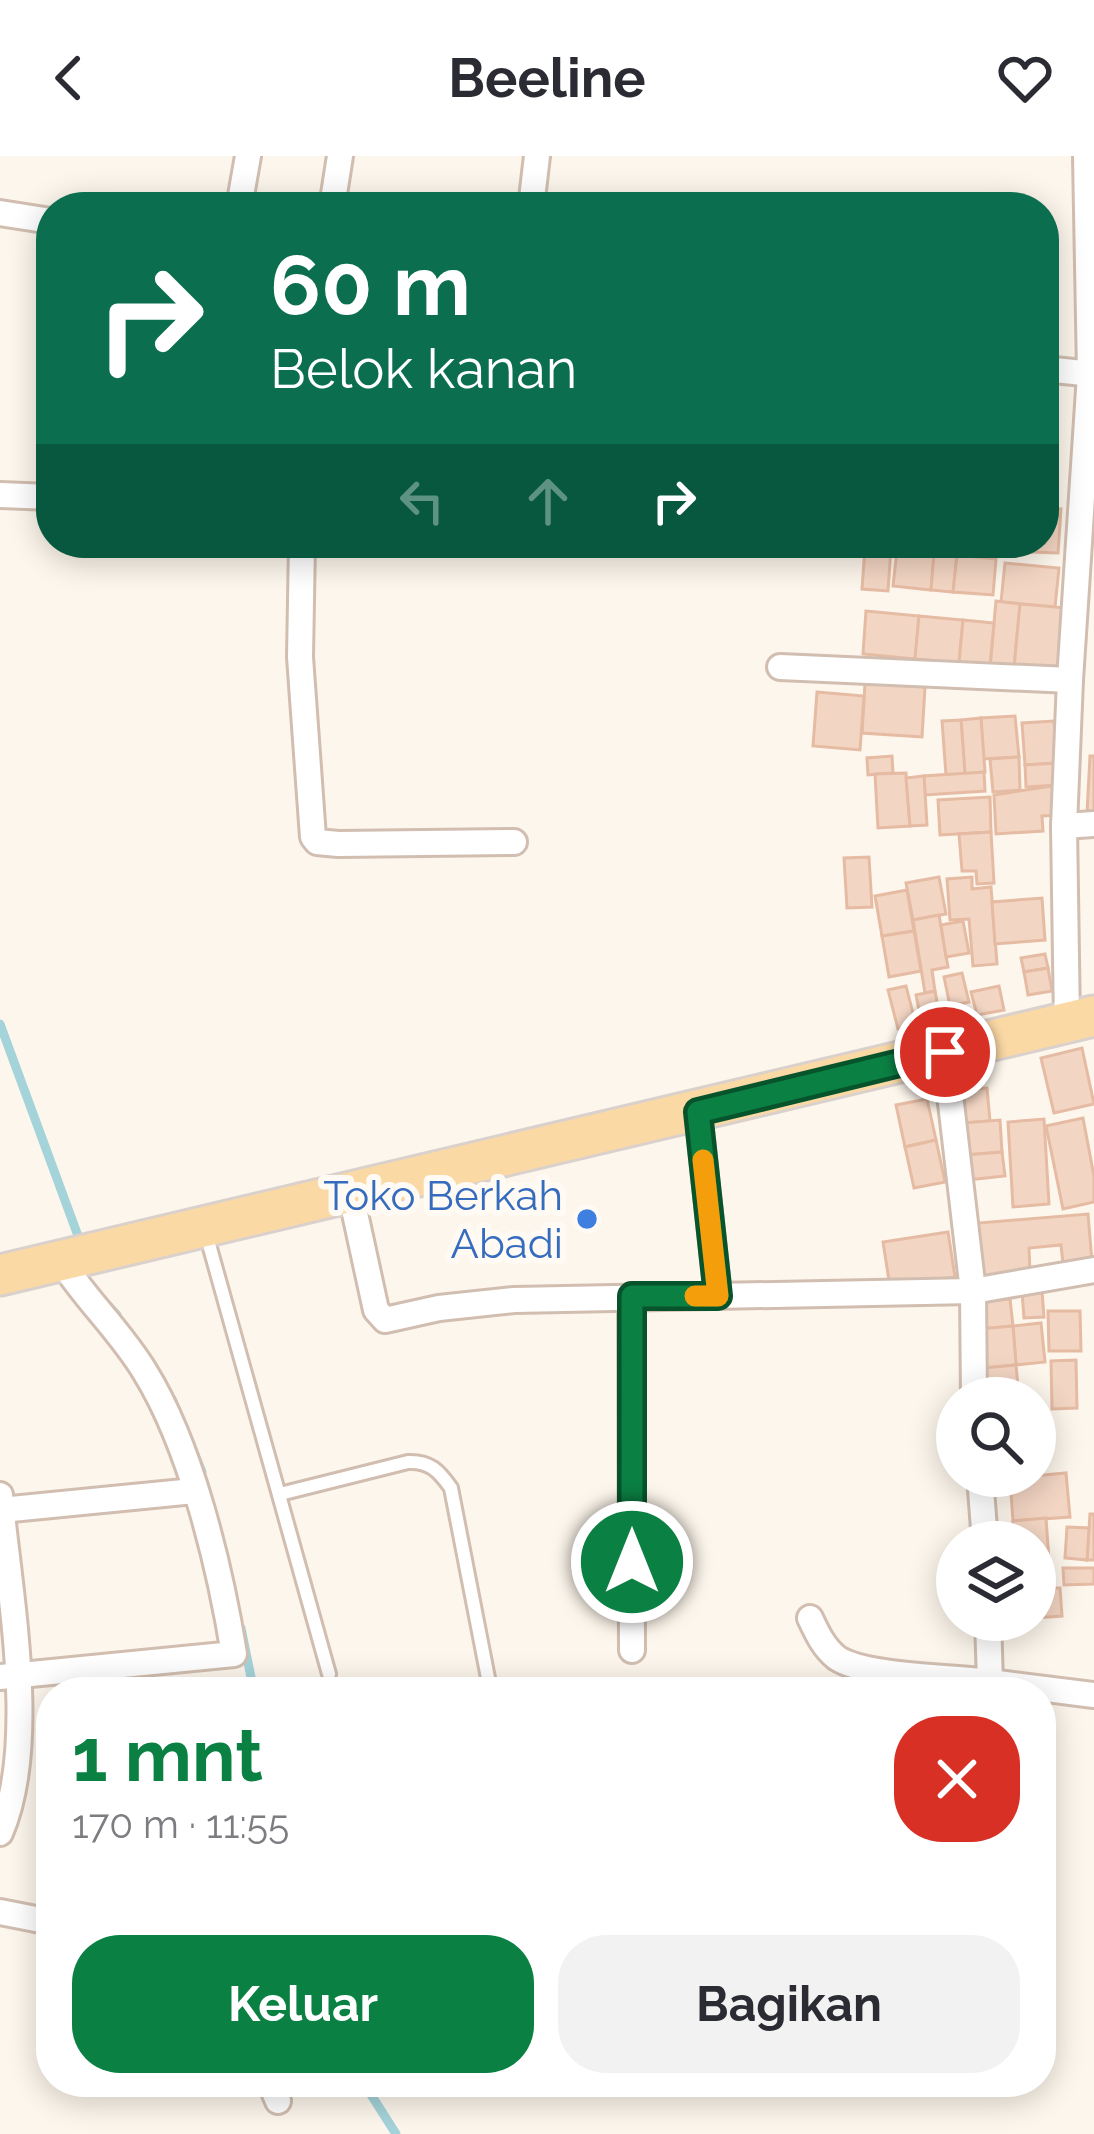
<!DOCTYPE html>
<html lang="id">
<meta charset="utf-8">
<style>
:root{--surface:#fff;--page:#f2f2f3;--text:#2b2b33;--muted:#7c7c81;--accent:#0b8043}
body{margin:0;font-family:Raleway,sans-serif;background:var(--page);color:var(--text);height:100vh;display:flex;flex-direction:column;font-size:45px;white-space:nowrap}
*{box-sizing:border-box;margin:0}
p{font-size:39px;color:var(--muted)}
.icon{flex:none;width:66px;height:66px;fill:none;stroke:currentColor;stroke-width:2;stroke-linecap:round;stroke-linejoin:round}
.map{position:relative;flex:1;overflow:hidden}
.panel{position:absolute;left:36px;top:1521px;width:1020px;height:420px;display:flex;flex-direction:column;background:var(--surface);border-radius:48px;box-shadow:0 6px 30px #0003}
.panel>*{flex:none}
.top-card{position:absolute;left:36px;top:36px;width:1023px;height:366px;border-radius:48px;box-shadow:0 6px 30px #0003;background:#0b6e4f;color:#fff;overflow:hidden}
.tools{position:absolute;left:936px;top:1221px;display:grid;gap:24px}
.tools a{display:grid;place-items:center;width:120px;height:120px;border-radius:50%;background:var(--surface);box-shadow:0 6px 30px #0003;font-size:60px}
.pin{position:absolute;display:grid;place-items:center;width:102px;height:102px;color:#fff;margin:-51px;border:6px solid #fff;border-radius:50%;box-shadow:0 3px 12px #0007}
.me{position:absolute;width:132px;margin:-66px;rotate:0deg;stroke-linejoin:round;filter:drop-shadow(0 0 9px #0008)}
.turn{display:flex;align-items:center;gap:42px;height:252px;padding:0 36px;font-size:54px}
.turn .icon{width:156px;height:156px;stroke-width:2.5}
.turn b{display:block;font-size:84px;line-height:102px}
.lanes{display:flex;align-items:center;height:114px;padding:0 36px;background:#0003;justify-content:center;gap:60px;direction:ltr}
.lanes .off{opacity:.35}
.round{display:grid;place-items:center;flex:none;width:126px;height:126px;border-radius:48px;background:var(--page)}
.overview{display:flex;align-items:center;justify-content:space-between;height:204px;padding:0 36px}
h1{font-size:72px;font-weight:700;line-height:90px;color:var(--accent)}
.button{display:flex;gap:24px;margin-top:auto;padding:24px 36px}
.button a{flex:1;height:138px;border-radius:48px;background:var(--accent);color:#fff;font-size:48px;font-weight:700;line-height:138px;text-align:center}
.button a+a{background:var(--page);color:var(--text)}
header{display:flex;justify-content:space-between;align-items:center;height:156px;padding:0 36px;background:var(--surface);font-size:54px;font-weight:700}
.map>svg:first-child{display:block}
.lines{fill:none;stroke-linecap:round;stroke-linejoin:round}
.stream{stroke:#a5d3da;stroke-width:9}
.building{fill:#f3d5c3;stroke:#e6bba3;stroke-width:3}
.service-casing{stroke:#d1beb0;stroke-width:18}
.minor-casing{stroke:#d1beb0;stroke-width:30}
.primary-casing{stroke:#dad1cd;stroke-width:45}
.service{stroke:#fff;stroke-width:12}
.minor{stroke:#fff;stroke-width:24}
.primary{stroke:#fbd9a5;stroke-width:39}
.route-casing{stroke:#07532c;stroke-width:30}
.route{stroke:#0b8043;stroke-width:21}
.slow{stroke:#f59e0b;stroke-width:21}
.shop-dot{fill:#3f7fe0;stroke:#fffaf3;stroke-width:4.5}
.labels{text-anchor:middle;stroke-width:12;stroke-linejoin:round;paint-order:stroke}
.shop-label{font-size:42px;fill:#366cbe;stroke:#fffaf3;text-anchor:end}
</style>
<header><svg class="icon" aria-label="back" viewBox="0 0 24 24"><path d="M15 5l-7 7 7 7"/></svg>Beeline<svg class="icon" aria-label="heart" viewBox="0 0 24 24"><path d="M12 20l-8-8c-3-5 5-10 8-4 3-6 11-1 8 4z"/></svg></header>
<div class="map">
<svg width="1094" height="1978" viewBox="0 0 1094 1978">
<rect width="100%" height="100%" fill="#fdf6ec"/>
<g class="lines">
<g class="stream">
<polyline points="0,868 81,1088"/>
<polyline points="92,1132 117,1159"/>
<polyline points="172,1243 202,1316"/>
<polyline points="241,1472 254,1536"/>
<polyline points="363,1926 396,1978"/>
</g>
</g>
<g class="building">
<polygon points="1044,352 1061,353 1058,397 1031,396 1031,387 1044,387"/>
<polygon points="945,387 989,387 988,397"/>
<polygon points="994,387 1031,387 1031,396 994,393"/>
<polygon points="865,391 891,392 888,435 862,433"/>
<polygon points="897,394 934,398 931,434 893,430"/>
<polygon points="934,398 957,399 953,436 931,434"/>
<polygon points="957,399 996,403 993,439 953,436"/>
<polygon points="1005,407 1059,412 1055,451 1001,446"/>
<polygon points="996,445 1020,448 1014,512 990,510"/>
<polygon points="1020,448 1067,452 1061,516 1014,512"/>
<polygon points="866,455 919,460 915,503 863,498"/>
<polygon points="919,460 963,464 959,507 915,503"/>
<polygon points="963,464 994,467 990,510 959,507"/>
<polygon points="865,527 925,531 922,581 862,577"/>
<polygon points="817,536 864,540 860,594 813,590"/>
<polygon points="1015,560 1019,601 983,603 981,562"/>
<polygon points="981,562 985,616 965,618 961,564"/>
<polygon points="961,564 965,618 946,619 942,565"/>
<polygon points="1054,565 1057,607 1025,609 1022,567"/>
<polygon points="892,600 893,617 868,619 867,602"/>
<polygon points="1090,600 1094,600 1094,657 1087,657"/>
<polygon points="1019,601 1020,634 993,636 990,603"/>
<polygon points="1057,607 1058,629 1026,631 1025,609"/>
<polygon points="984,616 985,635 925,639 924,620"/>
<polygon points="906,617 910,670 878,672 875,618"/>
<polygon points="924,620 927,669 910,670 906,622"/>
<polygon points="1058,629 1059,659 1042,660 1043,675 996,678 994,639"/>
<polygon points="990,641 991,676 940,679 938,644"/>
<polygon points="991,676 994,727 977,728 976,715 962,715 959,678"/>
<polygon points="869,701 872,751 847,752 844,702"/>
<polygon points="939,721 946,758 913,764 906,727"/>
<polygon points="972,721 972,733 991,731 997,808 973,810 969,763 950,764 947,723"/>
<polygon points="907,734 914,775 882,780 875,740"/>
<polygon points="1042,742 1045,784 995,788 992,746"/>
<polygon points="939,759 948,811 932,814 935,835 925,837 913,764"/>
<polygon points="963,765 969,797 946,801 941,769"/>
<polygon points="914,775 921,815 889,821 882,780"/>
<polygon points="1045,798 1048,812 1024,816 1021,802"/>
<polygon points="1048,812 1052,835 1028,839 1024,816"/>
<polygon points="962,817 969,846 950,850 944,821"/>
<polygon points="906,830 916,869 898,873 888,834"/>
<polygon points="999,830 1004,854 977,859 971,836"/>
<polygon points="935,835 939,856 920,859 916,839"/>
<polygon points="1082,892 1094,948 1054,957 1041,902"/>
<polygon points="987,932 990,965 963,967 960,934"/>
<polygon points="927,943 936,984 905,991 896,949"/>
<polygon points="1083,962 1094,1020 1094,1046 1063,1053 1046,970"/>
<polygon points="1044,963 1049,1048 1013,1051 1008,966"/>
<polygon points="1000,964 1002,996 966,999 963,967"/>
<polygon points="936,984 945,1026 914,1032 905,991"/>
<polygon points="1002,996 1005,1020 967,1024 966,999"/>
<polygon points="1088,1058 1092,1106 1063,1108 1061,1089 1029,1092 1030,1116 982,1120 978,1067"/>
<polygon points="948,1076 955,1121 890,1131 883,1086"/>
<polygon points="1042,1135 1044,1161 1024,1162 1022,1136"/>
<polygon points="1010,1143 1013,1170 979,1173 976,1146"/>
<polygon points="1048,1155 1080,1155 1081,1195 1049,1195"/>
<polygon points="1041,1167 1045,1206 1016,1209 1013,1170"/>
<polygon points="1013,1170 1016,1209 983,1212 979,1173"/>
<polygon points="1076,1204 1077,1252 1052,1253 1051,1205"/>
<polygon points="1016,1209 1019,1241 985,1242 983,1212"/>
<polygon points="1066,1317 1070,1361 1013,1365 1010,1322"/>
<polygon points="1090,1358 1094,1358 1094,1404 1087,1404"/>
<polygon points="1046,1362 1049,1404 1035,1405 1035,1386 1014,1386 1013,1365"/>
<polygon points="1067,1371 1089,1372 1087,1404 1065,1402"/>
<polygon points="1049,1404 1051,1432 1060,1432 1062,1460 1035,1462 1035,1405"/>
<polygon points="1063,1412 1094,1412 1094,1428 1064,1429"/>
</g>
<g class="lines">
<g class="service-casing">
<g id="service">
<polyline points="205,1074 329,1518"/>
<path d="M280,1338l128,-32c22,-1 31,9 43,26l38,195"/>
</g>
</g>
<g class="minor-casing">
<g id="minor">
<polyline points="239,51 248,0"/>
<polyline points="332,51 340,0"/>
<polyline points="531,51 537,0"/>
<polyline points="0,57 51,65"/>
<polyline points="1044,213 1094,218"/>
<polyline points="0,339 51,341"/>
<polyline points="302,387 300,501 313,681 317,686 338,688 514,686"/>
<polyline points="780,511 1070,524"/>
<polyline points="1064,670 1094,668"/>
<polyline points="1067,866 1064,670 1070,524 1090,218 1086,0"/>
<polyline points="945,896 973,1135 974,1242"/>
<polyline points="698,956 718,1140"/>
<polyline points="351,1039 376,1154 385,1164 439,1152 514,1144 973,1135 1094,1114"/>
<polyline points="631,1140 632,1494"/>
<polyline points="980,1320 985,1386"/>
<path d="M0,1339c9,97 39,249 0,338"/>
<polyline points="1,1354 194,1335"/>
<path d="M810,1462c7,15 14,30 27,40 29,19 116,19 153,24"/>
<polyline points="988,1464 990,1526 1094,1539"/>
<path d="M0,1521l234,-23c-14,-87 -43,-208 -89,-282 -24,-40 -59,-72 -84,-111"/>
<polyline points="0,1756 51,1766"/>
<polyline points="270,1926 278,1945"/>
</g>
</g>
<g class="primary-casing">
<polyline id="primary" points="0,1119 1094,860"/>
</g>
<use href="#service" class="service"/>
<use href="#minor" class="minor"/>
<use href="#primary" class="primary"/>
</g>
<g class="lines">
<g class="route-casing">
<polyline id="route" points="632,1406 632,1140 718,1140 698,956 945,896"/>
</g>
<use href="#route" class="route"/>
<polyline class="slow" points="695,1140 718,1140 703,1004"/>
</g>
<circle class="shop-dot" cx="587" cy="1063" r="12"/>
<g class="labels">
<g class="shop-label">
<text x="563" y="1054">Toko Berkah<tspan x="563" dy="48">Abadi</tspan></text>
</g>
</g>
</svg>
<div class="tools">
<a><svg class="icon" aria-label="search" viewBox="0 0 24 24"><circle cx="10" cy="10" r="6"/><path d="M15 15l6 6"/></svg></a>
<a><svg class="icon" aria-label="layers" viewBox="0 0 24 24"><path d="M12 4l9 5-9 5-9-5zM3 14l9 5 9-5"/></svg></a>
</div>
<div class="pin" style="left:945px;top:896px;background:#d93025"><svg class="icon" aria-label="arrive" viewBox="0 0 24 24"><path d="M6 21V4h12l-3 4 3 4H6"/></svg></div>
<svg class="me" style="left:632px;top:1406px" viewBox="-20 -20 40 40"><circle r="17" fill="#0b8043" stroke="#fff" stroke-width="3"/><path d="M0-11L8 9 0 5-8 9z" fill="#fff"/></svg>
<div class="top-card">
<div class="turn"><svg class="icon" aria-label="right" viewBox="0 0 24 24"><path d="M7 20v-9h11M14 6l5 5-5 5"/></svg><div><b>60 m</b>Belok kanan</div></div>
<div class="lanes"><svg class="icon off" aria-label="left" viewBox="0 0 24 24"><path d="M17 20v-9H6M10 6l-5 5 5 5"/></svg><svg class="icon off" aria-label="ahead" viewBox="0 0 24 24"><path d="M12 20V5M6 11l6-6 6 6"/></svg><svg class="icon" aria-label="right" viewBox="0 0 24 24"><path d="M7 20v-9h11M14 6l5 5-5 5"/></svg></div>
</div>
<section class="panel">
<div class="overview"><div><h1>1 mnt</h1><p>170 m · 11:55</p></div><a class="round" style="background:#d93025;color:#fff"><svg class="icon" aria-label="close" viewBox="0 0 24 24"><path d="M6 6l12 12M18 6L6 18"/></svg></a></div>
<div class="button"><a>Keluar</a><a>Bagikan</a></div>
</section>
</div>
